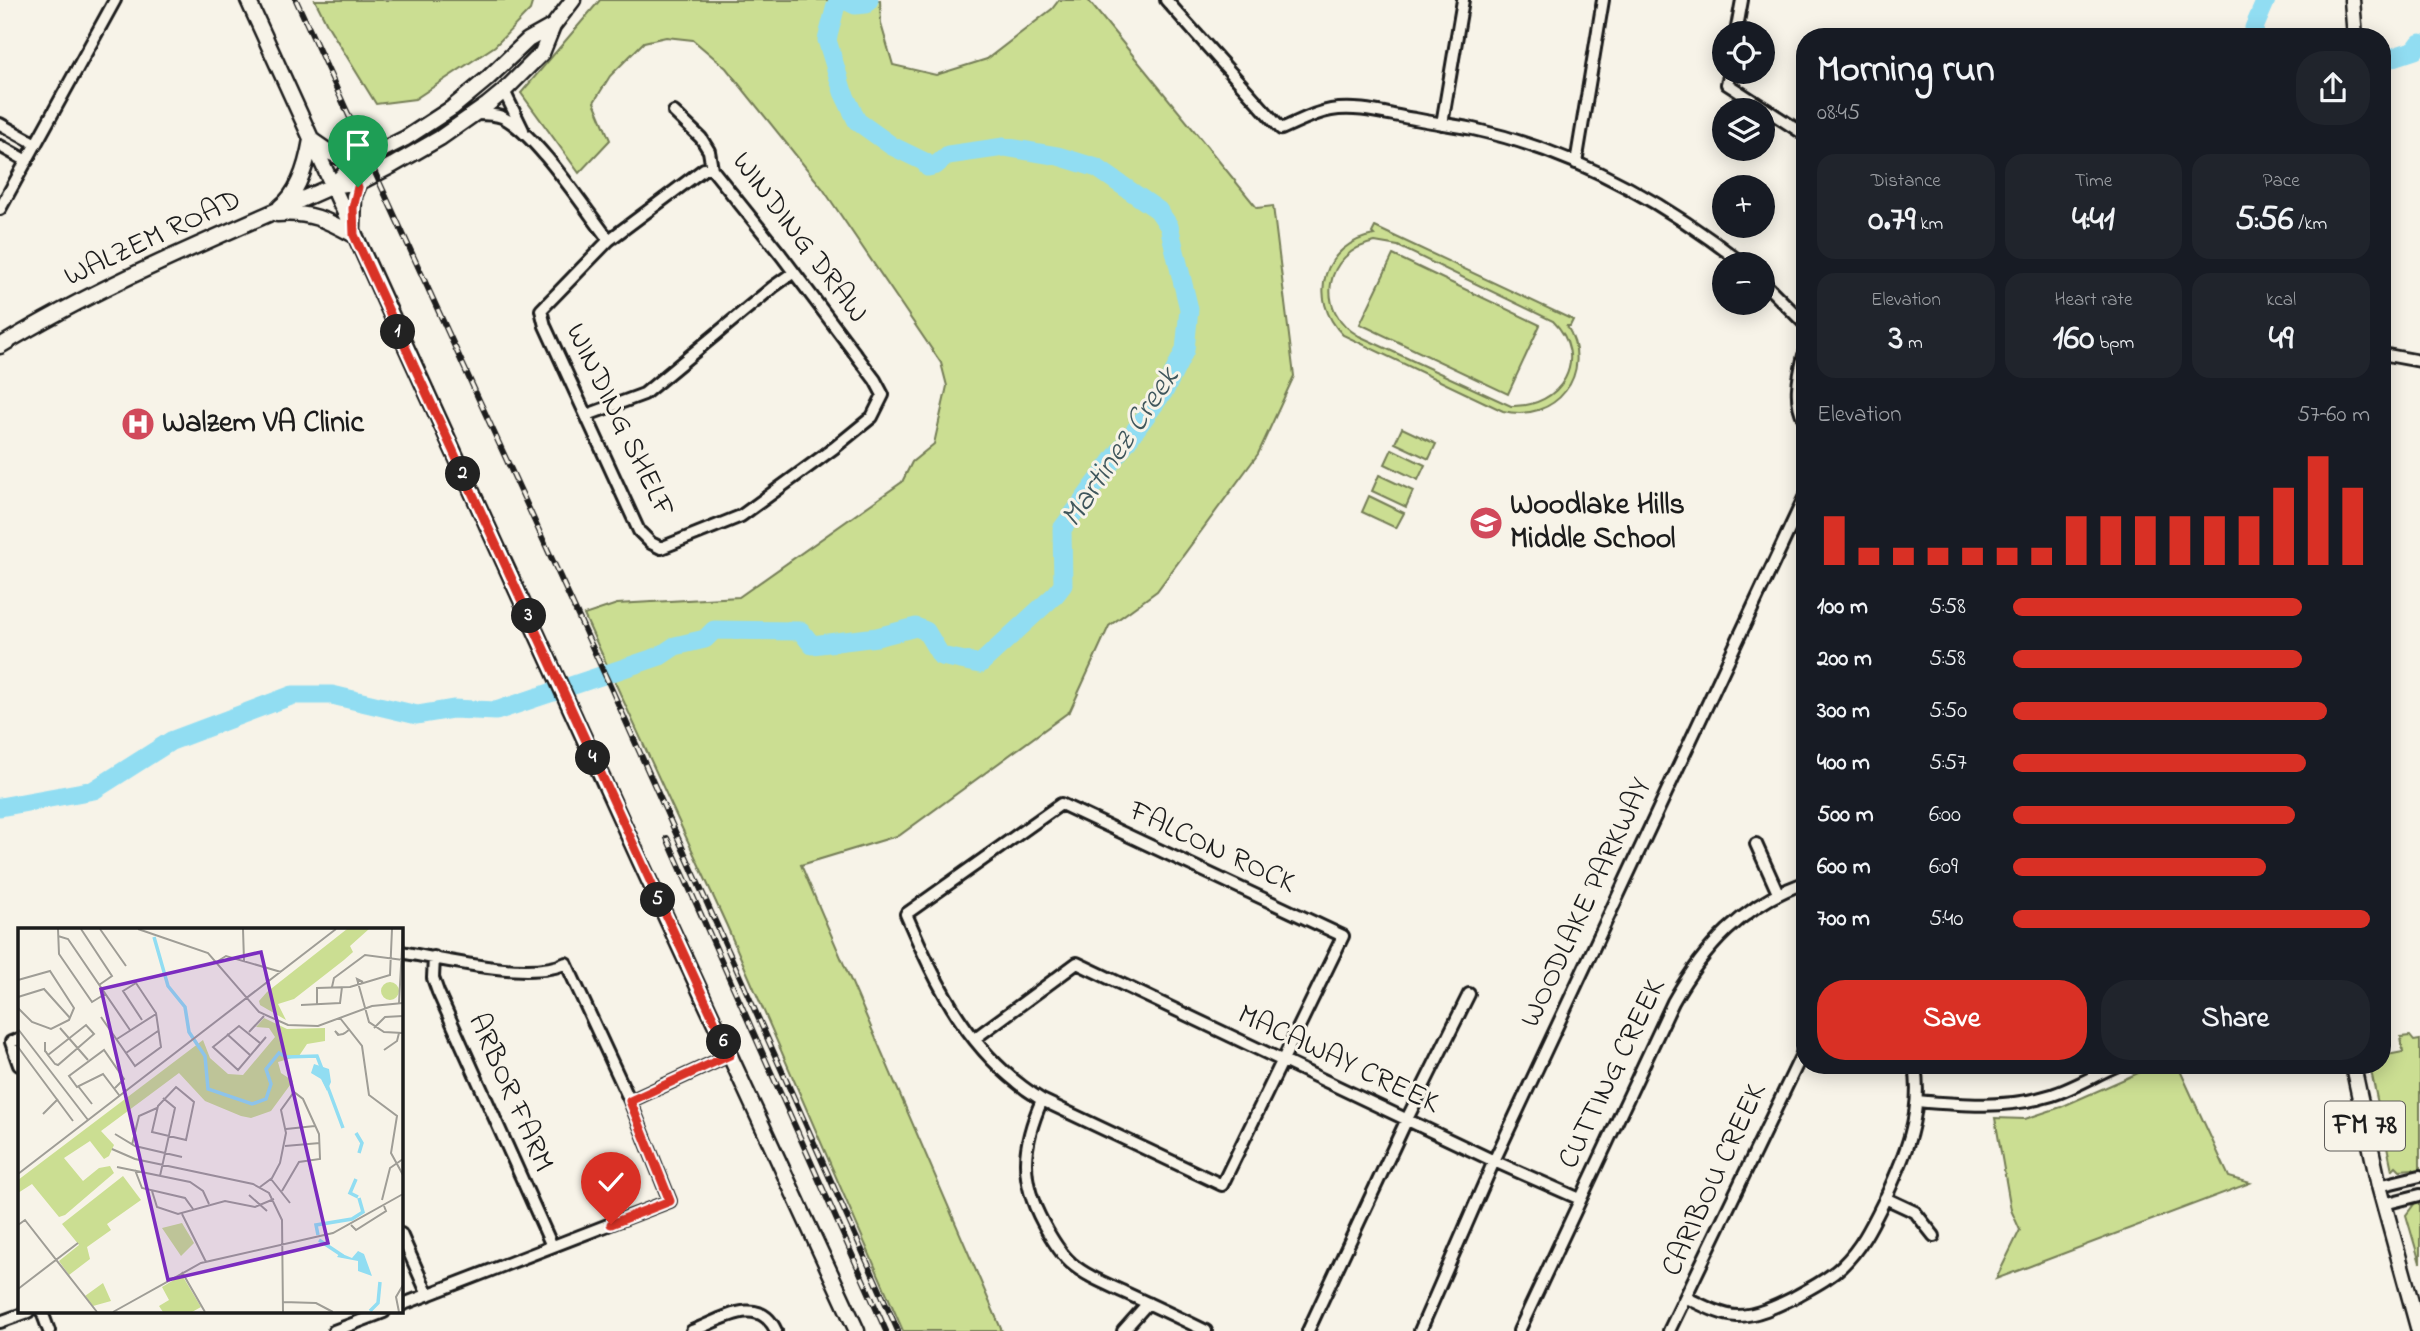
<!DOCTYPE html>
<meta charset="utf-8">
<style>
:root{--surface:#171b24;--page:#20242c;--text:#f1f3f6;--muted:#9ea1a6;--accent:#d93025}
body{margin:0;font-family:"Indie Flower",sans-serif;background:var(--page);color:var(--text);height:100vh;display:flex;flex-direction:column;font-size:26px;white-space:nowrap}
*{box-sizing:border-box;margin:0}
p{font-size:23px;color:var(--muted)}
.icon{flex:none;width:38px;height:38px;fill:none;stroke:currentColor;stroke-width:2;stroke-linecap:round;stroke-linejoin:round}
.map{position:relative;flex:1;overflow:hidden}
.drawer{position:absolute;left:1796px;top:28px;width:595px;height:1046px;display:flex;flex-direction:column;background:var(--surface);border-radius:28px;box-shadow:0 4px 18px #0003}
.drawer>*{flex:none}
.tools{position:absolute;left:1712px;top:21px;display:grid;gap:14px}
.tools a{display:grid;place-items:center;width:63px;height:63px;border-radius:50%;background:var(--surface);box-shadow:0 4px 18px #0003;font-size:35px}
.pin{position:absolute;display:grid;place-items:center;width:60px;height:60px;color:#fff;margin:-72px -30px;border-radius:50% 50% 50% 0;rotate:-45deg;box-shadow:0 0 7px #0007}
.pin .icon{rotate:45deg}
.km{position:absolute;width:35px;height:35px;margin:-18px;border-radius:50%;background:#222;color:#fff;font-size:19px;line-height:35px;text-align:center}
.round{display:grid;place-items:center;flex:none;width:74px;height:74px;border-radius:28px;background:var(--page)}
.headline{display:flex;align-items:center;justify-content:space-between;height:119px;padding:0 21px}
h1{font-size:38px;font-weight:700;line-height:52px}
.stats{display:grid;grid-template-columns:repeat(3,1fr);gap:10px;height:119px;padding:7px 21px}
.stats div{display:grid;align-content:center;border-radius:18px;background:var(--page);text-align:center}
.stats b{font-size:35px;font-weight:700}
.stats small{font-size:19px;font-weight:400}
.stats p{font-size:19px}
.chart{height:196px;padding:14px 21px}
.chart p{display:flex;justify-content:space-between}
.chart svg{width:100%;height:126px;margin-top:7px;stroke:var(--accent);stroke-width:6}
.cta{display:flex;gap:14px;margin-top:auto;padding:14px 21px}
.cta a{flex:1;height:80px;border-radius:28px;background:var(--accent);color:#fff;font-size:28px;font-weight:700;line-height:80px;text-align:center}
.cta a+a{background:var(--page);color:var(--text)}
ul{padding:0 21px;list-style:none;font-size:23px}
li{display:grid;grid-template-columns:112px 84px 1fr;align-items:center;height:52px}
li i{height:18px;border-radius:9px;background:var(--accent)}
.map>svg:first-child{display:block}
.green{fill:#cbde92;stroke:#747d57;stroke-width:2;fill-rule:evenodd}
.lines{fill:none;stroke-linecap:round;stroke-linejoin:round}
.river{stroke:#91ddf2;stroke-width:19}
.minor-casing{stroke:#1c1c1c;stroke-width:16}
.major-casing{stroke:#1c1c1c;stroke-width:19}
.minor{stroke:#f7f3e8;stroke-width:10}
.major{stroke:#f7f3e8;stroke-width:14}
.rail-casing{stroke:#1c1c1c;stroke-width:6}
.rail{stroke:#f7f3e8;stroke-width:3.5;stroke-dasharray:10;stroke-linecap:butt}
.route-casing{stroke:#fff;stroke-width:14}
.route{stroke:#d93025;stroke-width:9}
.labels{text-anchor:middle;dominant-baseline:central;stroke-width:6;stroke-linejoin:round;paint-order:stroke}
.shield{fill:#f7f3e8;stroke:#5e5c59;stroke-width:2}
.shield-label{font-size:28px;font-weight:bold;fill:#1c1c1c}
.street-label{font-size:30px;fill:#1c1c1c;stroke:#f7f3e8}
.poi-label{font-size:30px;font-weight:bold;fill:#1c1c1c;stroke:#f7f3e8;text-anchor:start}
.water-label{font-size:32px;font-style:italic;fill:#3f565c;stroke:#f7f3e8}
.inset-river{fill:none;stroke:#91ddf2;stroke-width:3.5}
.inset-road{fill:none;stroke:#9f9d96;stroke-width:2}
.view{fill:#7b2cbf;fill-opacity:0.15;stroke:#7b2cbf;stroke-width:3.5}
.inset-edge{fill:none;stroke:#1c1c1c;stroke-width:3.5}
</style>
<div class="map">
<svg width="2420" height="1331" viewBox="0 0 2420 1331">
<rect width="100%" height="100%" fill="#f7f3e8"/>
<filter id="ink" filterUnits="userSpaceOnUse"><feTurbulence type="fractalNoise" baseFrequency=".0143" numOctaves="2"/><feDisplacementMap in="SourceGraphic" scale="14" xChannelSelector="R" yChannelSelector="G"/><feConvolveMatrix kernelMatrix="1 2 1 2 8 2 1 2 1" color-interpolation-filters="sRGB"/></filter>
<g filter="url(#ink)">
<path class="green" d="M 315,0 L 533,0 L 530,10 L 495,46 L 415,99 L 376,104 L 328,26 Z
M 600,0 L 880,0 L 881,24 L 893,65 L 936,75 L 987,59 L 1052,9 L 1059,0 L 1088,0 L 1257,208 L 1273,206 L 1294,376 L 1258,454 L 1157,591 L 1109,626 L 1070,711 L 900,835 L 801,865 L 1002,1331 L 903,1331 L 726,924 L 584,615 L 617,604 L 739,597 L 902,482 L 912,462 L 934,444 L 947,386 L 941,363 L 823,189 L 726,68 L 693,40 L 666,37 L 644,42 L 610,76 L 594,102 L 610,140 L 579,173 L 521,93 Z
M 1375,227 L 1573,320 L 1570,326 L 1567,326 C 1596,373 1555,424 1503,411 L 1343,335 C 1306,298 1324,244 1374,235 L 1372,233 ZM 1375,242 L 1398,246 L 1553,321 C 1591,359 1561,408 1511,406 L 1359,336 C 1314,311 1324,252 1375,242 Z
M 1393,255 L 1540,325 L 1508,394 L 1360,324 Z
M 1402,428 L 1436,444 L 1429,459 L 1395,443 Z
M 1392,449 L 1425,465 L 1418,480 L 1385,464 Z
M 1379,475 L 1413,491 L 1406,507 L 1372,491 Z
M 1369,496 L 1404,513 L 1396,528 L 1362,512 Z
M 2410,1036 L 2414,1041 L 2420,1040 L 2420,1170 L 2416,1172 L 2413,1169 L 2400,1170 L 2396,1166 L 2392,1170 L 2370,1066 L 2382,1066 L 2382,1056 L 2403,1052 L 2401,1037 Z
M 2154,1066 L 2178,1066 L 2229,1177 L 2250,1183 L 1996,1279 L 2020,1230 L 2011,1210 L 1995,1118 L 2025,1119 L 2061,1107 Z
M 2420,1201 L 2420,1263 L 2406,1215 L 2415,1203 Z"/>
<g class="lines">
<path class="river" d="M 845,0 L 855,5 L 866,4 L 869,0
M 2255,37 L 2254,28 L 2266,0
M 2382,61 L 2415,50 L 2420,43
M 0,807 L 94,790 L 171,741 L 293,695 L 332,695 L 417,715 L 453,709 L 496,711 L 660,656 L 675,646 L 705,639 L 714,630 L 801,631 L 812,645 L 877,637 L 916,627 L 926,631 L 941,656 L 980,664 L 1056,594 L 1063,585 L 1062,529 L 1165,390 L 1185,350 L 1189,309 L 1169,226 L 1158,210 L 1097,168 L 1058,156 L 1004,147 L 948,155 L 936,165 L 928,167 L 925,162 L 892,146 L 857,121 L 843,92 L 827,40 L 836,5 L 844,0"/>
<defs>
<path id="minor" d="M 1166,0 L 1281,129 C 1298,122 1313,113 1331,110 C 1358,105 1389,115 1415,119 C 1434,123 1454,125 1473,129 C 1573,151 1663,201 1743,264
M 1736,33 L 1742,0
M 1730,72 L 1727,84 L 1804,134
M 504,91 L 523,130
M 674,112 L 701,138 L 709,151 L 712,169 L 781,255 L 875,380 L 883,395 L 872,417 L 834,448 L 741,516 L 661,548 L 651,543 L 639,531 L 545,326 L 541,310 L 609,240 L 704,169 L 712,169
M 476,114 C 484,114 494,114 502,117 C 536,133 585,209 609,240
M 0,124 L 36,144
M 1442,124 L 1463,0
M 0,146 L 27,161
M 1576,163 L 1603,0
M 0,209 L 115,0
M 1762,281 L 1804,323
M 2382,354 L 2420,361
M 1804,355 C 1799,377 1793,398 1804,419
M 587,415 L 644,394 L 773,287 L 794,272
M 1061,804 L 1343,936 L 1222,1185 L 1042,1100 C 970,1056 938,988 906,914 Z
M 1756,844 L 1778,893
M 401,952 C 442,959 531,981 566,963 L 630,1101 L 670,1201 L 401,1305
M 434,957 L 433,978 L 438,992 L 552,1246
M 19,1039 L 11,1042 L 19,1065
M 974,1039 L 1077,963 L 1494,1161 L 1580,1199
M 1042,1100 C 1022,1145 1019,1179 1043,1223 C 1051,1238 1059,1252 1071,1263 C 1087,1277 1109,1285 1128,1294 C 1154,1306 1180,1318 1206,1331
M 630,1101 L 730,1055
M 1917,1101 C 1962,1105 2007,1109 2052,1095 C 2074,1088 2095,1075 2116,1066
M 2379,1186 L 2420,1176
M 1885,1198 L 1915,1212 L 1934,1236
M 2384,1204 L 2420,1195
M 401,1234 L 428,1295
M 1687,1298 C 1702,1305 1720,1315 1737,1316 C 1756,1316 1777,1306 1793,1298 C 1810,1288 1828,1280 1842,1266 C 1862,1247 1873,1223 1885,1199 C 1905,1156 1923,1114 1915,1066
M 42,1312 L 49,1331
M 0,1322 L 28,1312
M 334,1331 L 384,1312
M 692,1331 C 721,1320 759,1293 776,1331
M 1123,1331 L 1148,1303
M 1308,1331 L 1407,1119 L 1469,994
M 1420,1331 L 1494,1161 L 1804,498
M 1519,1331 L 1673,1002 C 1704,947 1743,905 1804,883
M 1669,1331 L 1804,1050"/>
<path id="major" d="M 248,0 L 640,861 L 857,1331
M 2352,0 L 2355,37
M 313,141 L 329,152 L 354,164
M 332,186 L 354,164 L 406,138 L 452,108 L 487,79 L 528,40 L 553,26
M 280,207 C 299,193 307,163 311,140
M 277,214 C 309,211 327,220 354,235
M 353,227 L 354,196 L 360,182
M 0,346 C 105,282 220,236 332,186 L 360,182 L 393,165 L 440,138 L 487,105 L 504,91 L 542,53 L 553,26 L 573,0
M 2353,1066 L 2379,1186 L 2419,1331"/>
</defs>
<use href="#minor" class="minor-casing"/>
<use href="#major" class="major-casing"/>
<use href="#minor" class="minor"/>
<use href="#major" class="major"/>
<defs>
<path id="rail" d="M 296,0 L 611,688 L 898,1331
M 667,838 L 886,1331"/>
</defs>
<use href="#rail" class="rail-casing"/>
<use href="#rail" class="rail"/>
</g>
</g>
<g class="lines" filter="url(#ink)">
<defs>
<path id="route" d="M 358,187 L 353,208 L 354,235 L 730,1055 L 630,1101 L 670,1201 L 611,1224"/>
</defs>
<use href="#route" class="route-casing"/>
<use href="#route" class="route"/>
</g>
<defs>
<symbol id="hospital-disc" viewBox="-11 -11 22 22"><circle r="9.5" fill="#d1495b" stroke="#f7f3e8"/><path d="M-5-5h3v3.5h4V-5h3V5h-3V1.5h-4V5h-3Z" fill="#fff"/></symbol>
<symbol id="school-disc" viewBox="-11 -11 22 22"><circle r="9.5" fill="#d1495b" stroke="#f7f3e8"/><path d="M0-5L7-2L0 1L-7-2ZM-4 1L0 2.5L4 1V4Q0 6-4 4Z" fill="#fff"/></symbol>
</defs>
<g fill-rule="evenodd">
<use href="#hospital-disc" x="119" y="405" width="38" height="38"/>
<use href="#school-disc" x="1467" y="504" width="38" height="38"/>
</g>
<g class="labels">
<rect class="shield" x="2325" y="1101.5" width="80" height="49" rx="5"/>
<g class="shield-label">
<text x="2365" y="1126">FM 78</text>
</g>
<g class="street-label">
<text transform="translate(799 238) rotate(53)">WINDING DRAW</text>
<text transform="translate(153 239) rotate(-25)">WALZEM ROAD</text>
<text transform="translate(619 421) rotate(64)">WINDING SHELF</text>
<text transform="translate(1212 848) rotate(25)">FALCON ROCK</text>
<text transform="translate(1587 903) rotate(-65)">WOODLAKE PARKWAY</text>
<text transform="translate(1338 1060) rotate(25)">MACAWAY CREEK</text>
<text transform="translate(1613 1074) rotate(-64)">CUTTING CREEK</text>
<text transform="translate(510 1093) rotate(66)">ARBOR FARM</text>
<text transform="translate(1715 1180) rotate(-65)">CARIBOU CREEK</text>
</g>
<g class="poi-label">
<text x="162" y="424">Walzem VA Clinic</text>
<text x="1510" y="506">Woodlake Hills<tspan x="1510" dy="34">Middle School</tspan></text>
</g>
<g class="water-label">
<text transform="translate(1121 448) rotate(-56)">Martinez Creek</text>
</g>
</g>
<g transform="translate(18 928)">
<rect width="385" height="385" fill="#f7f3e8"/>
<path d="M 329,1 L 351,1 L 332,18 L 335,24 L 326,32 L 276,71 L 260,76 L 268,92 L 242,77 L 241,73 L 249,64 ZM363 63a9 9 0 1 1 18 0a9 9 0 1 1-18 0ZM 246,90 L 269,101 L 307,100 L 307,113 L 289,116 L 281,128 L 260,134 L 263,145 L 275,153 L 253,183 L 233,190 L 223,188 L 187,173 L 161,145 L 83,203 L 96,217 L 91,228 L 86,231 L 72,213 L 46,230 L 65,253 L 81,240 L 92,238 L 96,245 L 47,287 L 41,289 L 14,256 L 0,265 L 0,252 L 185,112 L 192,130 L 210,146 L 225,147 L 257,109 L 251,100 L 238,99 ZM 105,248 L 123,272 L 89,296 L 93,302 L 69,319 L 72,331 L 51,347 L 41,333 L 61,317 L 44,296 ZM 164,295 L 176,315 L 163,328 L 144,300 ZM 164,347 L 183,379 L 174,384 L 145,384 L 141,378 L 151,372 L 144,359 ZM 85,355 L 93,373 L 75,378 L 67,368 Z" fill="#cbde92"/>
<path d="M 296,136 L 311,141 L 313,154 L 309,163 L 303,151 L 293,145 ZM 340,323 L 346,326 L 354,348 L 340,343 L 340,333 L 319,329 L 322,325 L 334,330 Z" fill="#91ddf2"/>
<path class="inset-river" d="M 136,9 L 150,58 L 167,79 L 171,104 L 187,128 L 190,161 L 234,176 L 248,171 L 253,156 L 248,141 L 261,125 L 268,129 L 299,128 L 304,141M 309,157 L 325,200M 338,205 L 344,215 L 341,225M 338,251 L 332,265 L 340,269M 300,307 L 298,297 L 334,291 L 345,284 L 341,270M 301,312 L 325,328M 352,383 L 360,375 L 362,354"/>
<path class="inset-road" d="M 40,1 L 41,26 L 74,74 L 87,66M 63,1 L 94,48 L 81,57M 82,1 L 108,38M 120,1 L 190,25 L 241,84 L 270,97 L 300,98 L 354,78 L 385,75M 225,1 L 226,33M 40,8 L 50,11 L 112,102M 200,33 L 208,28 L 263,44M 0,52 L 32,43 L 56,80 L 51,92 L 33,101 L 14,94 L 0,80M 345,54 L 339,51 L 351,94 L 366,104 L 385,105M 314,59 L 316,50 L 347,27 L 385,32M 0,69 L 26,61 L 52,90M 381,75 L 385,1M 283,77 L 322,75 L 324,59M 299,77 L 299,60 L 332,59 L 372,47 L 374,1M 83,89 L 117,138 L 143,119 L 138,85 L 118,55 L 105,63 L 124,92M 322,90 L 344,118 L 351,167 L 379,188 L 373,225 L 385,247M 42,100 L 70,132M 356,100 L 367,89 L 385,88M 0,101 L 70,192M 231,104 L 246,88M 209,106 L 232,127M 321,107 L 317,103 L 320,107 L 325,106 L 327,105 L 332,101M 99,111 L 138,86M 27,114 L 27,123 L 28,124 L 30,127 L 37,136 L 40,137 L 76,106 L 68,97 L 30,127M 242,115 L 221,98 L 195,119 L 220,142 L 248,109M 0,119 L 55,193M 366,122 L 379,113 L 381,105M 108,125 L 140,103M 60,158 L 74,176M 158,159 L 176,174 L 168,212 L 134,204 L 140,178 ZM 97,160 L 106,151 L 86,122 L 51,148 L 59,159 L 85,146 L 101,167M 25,186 L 40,171M 268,201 L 297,198M 97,206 L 117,218 L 164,229M 114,217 L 121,188 L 139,180M 267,218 L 302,215M 94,221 L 117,231 L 235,256 L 251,265 L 264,292 L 265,384M 99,239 L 172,254 L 185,263 L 191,276M 117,242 L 124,260 L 167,270 L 175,281M 0,246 L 318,1M 142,248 L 157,180 L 145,170M 253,251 L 272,275M 242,259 L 254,250 L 262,235 L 268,205 L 263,182 L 276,164 L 285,171 L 301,206 L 302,231 L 281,234 L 264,263M 134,263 L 139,279 L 160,286 L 207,273 L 237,279 L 256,271M 231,267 L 249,283M 364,272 L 372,240 L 385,231M 164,286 L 188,334M 0,297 L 7,292 L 79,384M 333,297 L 338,302 L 368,283 L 366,278M 164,344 L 187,384M 0,361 L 60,315M 265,374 L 298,375 L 315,384M 95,384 L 183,335 L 315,305 L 385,266M 381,384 L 378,369 L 385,357"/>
<path class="view" d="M 243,24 L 310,315 L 150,352 L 83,61 Z"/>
<rect width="385" height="385" class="inset-edge"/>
</g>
</svg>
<div class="tools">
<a><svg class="icon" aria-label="locate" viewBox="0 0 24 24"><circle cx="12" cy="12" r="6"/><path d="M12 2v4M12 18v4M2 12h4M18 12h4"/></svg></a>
<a><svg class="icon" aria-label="layers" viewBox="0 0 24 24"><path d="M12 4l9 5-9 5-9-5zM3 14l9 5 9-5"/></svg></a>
<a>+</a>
<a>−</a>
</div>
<div class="pin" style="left:358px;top:187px;background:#1e9e55"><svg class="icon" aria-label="arrive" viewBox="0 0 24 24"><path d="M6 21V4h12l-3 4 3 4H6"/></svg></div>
<div class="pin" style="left:611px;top:1224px;background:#d93025"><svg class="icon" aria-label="check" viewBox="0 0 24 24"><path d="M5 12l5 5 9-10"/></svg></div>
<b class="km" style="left:398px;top:332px">1</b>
<b class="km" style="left:463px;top:474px">2</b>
<b class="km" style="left:529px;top:616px">3</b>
<b class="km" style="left:593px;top:758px">4</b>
<b class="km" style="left:658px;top:900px">5</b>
<b class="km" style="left:724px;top:1042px">6</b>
<section class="drawer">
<div class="headline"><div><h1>Morning run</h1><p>08:45</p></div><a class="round"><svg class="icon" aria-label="share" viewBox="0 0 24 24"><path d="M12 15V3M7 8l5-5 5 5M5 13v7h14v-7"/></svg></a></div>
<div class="stats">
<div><p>Distance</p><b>0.79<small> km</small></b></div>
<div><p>Time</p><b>4:41</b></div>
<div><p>Pace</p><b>5:56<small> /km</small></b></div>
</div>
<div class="stats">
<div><p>Elevation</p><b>3<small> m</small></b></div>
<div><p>Heart rate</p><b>160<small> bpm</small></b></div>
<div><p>kcal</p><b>49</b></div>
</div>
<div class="chart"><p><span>Elevation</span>57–60 m</p>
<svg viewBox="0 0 160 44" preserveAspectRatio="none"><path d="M5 44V27M15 44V38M25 44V38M35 44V38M45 44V38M55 44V38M65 44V38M75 44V27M85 44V27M95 44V27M105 44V27M115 44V27M125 44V27M135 44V17M145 44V6M155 44V17"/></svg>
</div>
<ul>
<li><b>100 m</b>5:58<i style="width:81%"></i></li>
<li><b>200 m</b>5:58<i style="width:81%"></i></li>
<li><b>300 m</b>5:50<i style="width:88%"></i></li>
<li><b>400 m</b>5:57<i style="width:82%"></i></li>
<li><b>500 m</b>6:00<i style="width:79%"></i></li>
<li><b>600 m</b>6:09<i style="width:71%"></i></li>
<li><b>700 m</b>5:40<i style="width:100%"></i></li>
</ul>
<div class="cta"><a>Save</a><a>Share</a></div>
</section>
</div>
